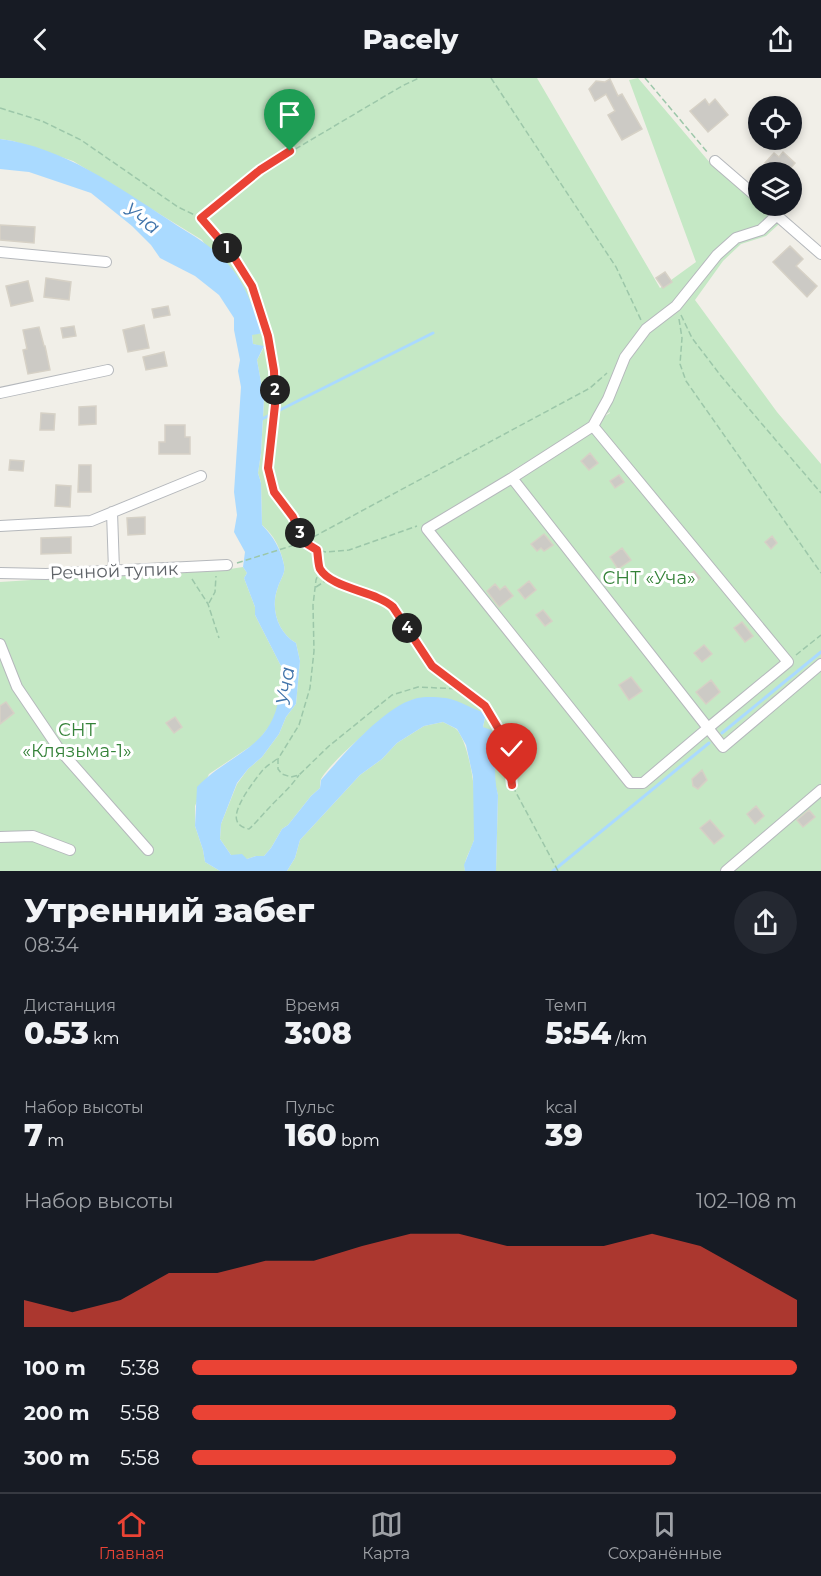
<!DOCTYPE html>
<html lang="ru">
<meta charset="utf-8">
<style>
:root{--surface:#171b24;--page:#242831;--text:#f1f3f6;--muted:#9ea1a6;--line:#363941;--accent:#ea4335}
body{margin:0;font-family:Montserrat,sans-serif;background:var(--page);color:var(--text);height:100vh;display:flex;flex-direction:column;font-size:22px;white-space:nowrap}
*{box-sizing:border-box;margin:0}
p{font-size:20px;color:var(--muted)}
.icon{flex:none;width:33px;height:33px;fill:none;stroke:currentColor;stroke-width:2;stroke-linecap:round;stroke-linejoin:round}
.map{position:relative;height:793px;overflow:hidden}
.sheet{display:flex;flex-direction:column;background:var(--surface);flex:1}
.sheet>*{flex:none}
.tools{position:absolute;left:748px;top:18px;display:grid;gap:12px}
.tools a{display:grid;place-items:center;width:54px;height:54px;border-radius:50%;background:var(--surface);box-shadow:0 3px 9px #0003;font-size:30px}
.pin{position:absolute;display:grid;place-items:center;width:51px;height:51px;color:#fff;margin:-62px -26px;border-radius:50% 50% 50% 0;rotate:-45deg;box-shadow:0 0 6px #0007}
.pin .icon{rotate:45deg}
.km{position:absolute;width:30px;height:30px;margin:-15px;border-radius:50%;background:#222;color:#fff;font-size:16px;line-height:30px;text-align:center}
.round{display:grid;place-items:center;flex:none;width:63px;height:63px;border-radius:32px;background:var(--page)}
.overview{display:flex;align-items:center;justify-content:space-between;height:102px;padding:0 24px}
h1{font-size:33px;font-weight:800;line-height:45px}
.stats{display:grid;grid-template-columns:repeat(3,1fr);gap:9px;height:102px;padding:6px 24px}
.stats div{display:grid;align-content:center}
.stats b{font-size:30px;font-weight:800}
.stats small{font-size:16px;font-weight:400}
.stats p{font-size:16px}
.chart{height:168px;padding:12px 24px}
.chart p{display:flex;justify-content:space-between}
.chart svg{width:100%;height:108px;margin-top:6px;fill:var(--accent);opacity:.7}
ul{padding:0 24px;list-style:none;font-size:20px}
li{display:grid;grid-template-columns:96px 72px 1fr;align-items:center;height:45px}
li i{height:15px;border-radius:8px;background:var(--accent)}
header{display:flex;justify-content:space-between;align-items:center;height:78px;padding:0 24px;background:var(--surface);font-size:27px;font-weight:800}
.dock{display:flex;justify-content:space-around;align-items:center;height:84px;border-top:2px solid var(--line);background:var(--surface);font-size:16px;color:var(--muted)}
.dock a{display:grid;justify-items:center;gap:3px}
.dock .current{color:var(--accent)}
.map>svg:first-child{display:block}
.green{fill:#c5e8c5;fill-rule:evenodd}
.water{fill:#aadaff}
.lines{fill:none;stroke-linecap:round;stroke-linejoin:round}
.stream{stroke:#aadaff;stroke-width:3}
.building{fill:#cccac5;stroke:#d6d1c6;stroke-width:1.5}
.minor-casing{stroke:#b5b8bc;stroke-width:12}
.path{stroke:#9cc7a9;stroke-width:1.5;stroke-dasharray:6 3;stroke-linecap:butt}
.minor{stroke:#fff;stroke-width:10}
.route-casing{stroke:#fff;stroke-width:12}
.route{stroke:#ea4335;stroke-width:8}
.labels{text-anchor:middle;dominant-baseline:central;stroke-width:6;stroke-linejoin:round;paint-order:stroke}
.street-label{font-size:18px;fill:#5f6368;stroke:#fff}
.park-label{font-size:18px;fill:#348238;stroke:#fff}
.water-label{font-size:20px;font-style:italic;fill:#4174aa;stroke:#fff}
</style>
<header><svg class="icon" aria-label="back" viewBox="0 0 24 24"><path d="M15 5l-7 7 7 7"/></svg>Pacely<svg class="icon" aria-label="share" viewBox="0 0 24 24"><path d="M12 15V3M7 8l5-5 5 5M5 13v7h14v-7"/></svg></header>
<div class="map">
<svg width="821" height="793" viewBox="0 0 821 793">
<rect width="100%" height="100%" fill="#f1efe8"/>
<path class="green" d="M 0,0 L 537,0 L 660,210 L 696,184 L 629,2 L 638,0 L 711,86 L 779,146 L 766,158 L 741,166 L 723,183 L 695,222 L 777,334 L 821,386 L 821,793 L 496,793 L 498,717 L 495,706 L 495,664 L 483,649 L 485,640 L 490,641 C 465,627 445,616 416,621 C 397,624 330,684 321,701 C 320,703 320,709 320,710 L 311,718 L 288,747 L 282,751 L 271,770 L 264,778 L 256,778 L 247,781 L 231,777 L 220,761 L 221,746 L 237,706 L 248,691 L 262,679 L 279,656 L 286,639 L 296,626 L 300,583 L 296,565 C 277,554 270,529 278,509 C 280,502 286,495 284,487 C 281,471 274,457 262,447 L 261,405 L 258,395 L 261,375 L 264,321 L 257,282 L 264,269 L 253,266 L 252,256 L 263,255 L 202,162 L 73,83 L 13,63 L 0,61 ZM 610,334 L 610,335 L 508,395 Z
M 243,489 L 247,495 L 244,500 L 255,529 L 255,537 L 282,590 L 283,599 L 277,633 L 272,645 L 257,664 L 209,696 L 195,728 L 195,748 L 203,772 L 205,784 L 220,793 L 0,793 L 0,504 L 126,496 L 217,493 Z
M 443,644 C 448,647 455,649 458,653 C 473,675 479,737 474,762 C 471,773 463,782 465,793 L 287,793 L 295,780 L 300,762 L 360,697 L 382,681 L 397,665 L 424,648 Z"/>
<path class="water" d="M 0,61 C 63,69 118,109 169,142 C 191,157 209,165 228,186 C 246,206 253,231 263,255 L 252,257 L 253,266 L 264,268 L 257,282 L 264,321 L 261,375 L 258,395 L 261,405 L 262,447 C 273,458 281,471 284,487 C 286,495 280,502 278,509 C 270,529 277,554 296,565 L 300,583 L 296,626 L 286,639 L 279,656 L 262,679 L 248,691 L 237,705 L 221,746 L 220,761 L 231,777 L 242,776 L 247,781 L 256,778 L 264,778 L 271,770 L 282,751 L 288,747 L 311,718 L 320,710 L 321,702 C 342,678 383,630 414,621 C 423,618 436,619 446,620 C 460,622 475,633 489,636 L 490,641 L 485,640 L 483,649 L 491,652 C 498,673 492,695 498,717 L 496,793 L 465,793 L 464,787 L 474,762 L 473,699 L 466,667 L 457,651 L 443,644 L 424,648 L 397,665 L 382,681 L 360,697 L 300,762 L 295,780 L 287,793 L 220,793 L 205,784 L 203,772 L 195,748 L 197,709 C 229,675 272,671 279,618 C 281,608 283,600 282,590 L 255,537 L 255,529 L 244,500 L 247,495 L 243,489 L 245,474 L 234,454 L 237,437 L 234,414 L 241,309 L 238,293 L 240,282 L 234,252 L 234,240 L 219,217 L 195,198 L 160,180 L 151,167 L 132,148 L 91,115 L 29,94 L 0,91 Z"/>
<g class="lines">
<path class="stream" d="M 262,341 L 433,255
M 722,655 L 821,574
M 553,793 L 709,665"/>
</g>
<path class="building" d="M 610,1 L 618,18 L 622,16 L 642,51 L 622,62 L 608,37 L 615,33 L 606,16 L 595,23 L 589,11 L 596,3 L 605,4 Z
M 705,21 L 709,27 L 715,21 L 728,37 L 708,54 L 690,33 Z
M 783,74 L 795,85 L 787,94 L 765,94 L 770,89 L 765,85 L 774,75 L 779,79 Z
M 0,147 L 35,149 L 34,165 L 0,162 Z
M 790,168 L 803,181 L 796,188 L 817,208 L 807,219 L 773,184 Z
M 665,194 L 672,204 L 663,210 L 656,200 Z
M 46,200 L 71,204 L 69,222 L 44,219 Z
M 28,203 L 33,223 L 11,228 L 6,208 Z
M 168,228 L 170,237 L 154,240 L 152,231 Z
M 144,247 L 149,270 L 128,274 L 123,252 Z
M 74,248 L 76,258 L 63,260 L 61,250 Z
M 39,249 L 44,268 L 45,268 L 50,292 L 28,296 L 23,272 L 27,271 L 23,252 Z
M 164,274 L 167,288 L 146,292 L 143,279 Z
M 96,328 L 96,346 L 79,347 L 79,329 Z
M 41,335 L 55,336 L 54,352 L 40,352 Z
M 165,347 L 185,347 L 185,359 L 190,359 L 190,376 L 159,376 L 159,364 L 165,364 Z
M 590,375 L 598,385 L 589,392 L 581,383 Z
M 10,382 L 24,383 L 23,393 L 9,392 Z
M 79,387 L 91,387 L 91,414 L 78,414 Z
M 619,397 L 624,404 L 615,410 L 610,403 Z
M 56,407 L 71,408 L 70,429 L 55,428 Z
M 145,439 L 145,456 L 128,457 L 127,440 Z
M 544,456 L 553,467 L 544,473 L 541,470 L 537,473 L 531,466 Z
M 772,458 L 777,465 L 771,471 L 765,464 Z
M 71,459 L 71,475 L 41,476 L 41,460 Z
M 622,470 L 631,482 L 618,491 L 610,479 Z
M 694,493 L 700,500 L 692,508 L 685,501 Z
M 529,503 L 536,512 L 525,521 L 518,512 Z
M 495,506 L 500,512 L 505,508 L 513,518 L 499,529 L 487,513 Z
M 543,532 L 552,543 L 545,548 L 536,537 Z
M 742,544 L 753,558 L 745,564 L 734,550 Z
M 704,567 L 712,576 L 702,584 L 694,575 Z
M 631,599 L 642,613 L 629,622 L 619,607 Z
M 711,602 L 720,614 L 706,626 L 696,614 Z
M 6,624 L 14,635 L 0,646 L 0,628 Z
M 175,639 L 182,649 L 174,655 L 166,645 Z
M 702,692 L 707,702 L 698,711 L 693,708 L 692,701 Z
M 756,728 L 764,738 L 755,746 L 747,736 Z
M 809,732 L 815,739 L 803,749 L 797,742 Z
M 710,742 L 724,758 L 714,766 L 700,750 Z"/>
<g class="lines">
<defs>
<path id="minor" d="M 715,83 L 759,121
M 766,128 L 821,176
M 0,174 L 106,184
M 0,315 L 108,292
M 593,348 L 512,400 L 427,451 L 630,705 L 643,705 L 708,650 L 723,669 L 821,586
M 512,400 L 708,650 L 788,584 L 593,348 L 608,321 L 625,279 L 646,251 L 676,228 L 717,177 L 736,160 L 761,152 L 777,137
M 112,434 L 114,492
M 0,448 L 91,443 L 201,398
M 0,495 L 46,496 L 227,487
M 0,566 L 17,609 L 59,671 L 148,772
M 0,759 L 33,758 L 70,772
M 726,793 L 821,712"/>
</defs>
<use href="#minor" class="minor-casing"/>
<path class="path" d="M 491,0 L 616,189 L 641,242
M 645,0 L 708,75
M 0,30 L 42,43 L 81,62 L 178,129 L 201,140 L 232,176 L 252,208 L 268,258 L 274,293 L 275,327 L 269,390 L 274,414 L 293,439 L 304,464 L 317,472 L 326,474 L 349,472 L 417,448
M 201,140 L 260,92 L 402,8 L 419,0
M 681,237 L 692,260 L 721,298 L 821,415
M 679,241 L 682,260 L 680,286 L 686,303 L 821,495
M 317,473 L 320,491 L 316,502 L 313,527 L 314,573 L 310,610 L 299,647 L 278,681 L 278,691 L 282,696 L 291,699 L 299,697 L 329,668 L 392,617 L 418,609 L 460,611
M 237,485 L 304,464 L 590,310 L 607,295
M 321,492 C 331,500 341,506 354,512 C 367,518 381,518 393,529 L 432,588 L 460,611 L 473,617 L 485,628 L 507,665 L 512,707 L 558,793
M 192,501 L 208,526 L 219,560
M 316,509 L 330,500
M 209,525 L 215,514 L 216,498
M 796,577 L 821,557
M 277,681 C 272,685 266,688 262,693 C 254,703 232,731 237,743 C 239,748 244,750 249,751 C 256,745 262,737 269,730 C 279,719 290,710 299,697"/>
<use href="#minor" class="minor"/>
</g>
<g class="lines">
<defs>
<path id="route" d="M 290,73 L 260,92 L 201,140 L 232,176 L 252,208 L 268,258 L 274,293 L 275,327 L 268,390 L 274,414 L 293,439 L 304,464 L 317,472 C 318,477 318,487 320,491 C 332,511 376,513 393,529 L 432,588 L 485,628 L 507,665 L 512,707"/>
</defs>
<use href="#route" class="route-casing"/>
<use href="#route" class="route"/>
</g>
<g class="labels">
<g class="street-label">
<text transform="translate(114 493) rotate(-2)">Речной тупик</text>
</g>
<g class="park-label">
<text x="649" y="500">СНТ «Уча»</text>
<text x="77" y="652">СНТ<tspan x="77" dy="21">«Клязьма-1»</tspan></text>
</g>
<g class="water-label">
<text transform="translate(142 140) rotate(36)">Уча</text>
<text transform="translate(285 608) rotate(-83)">Уча</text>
</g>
</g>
</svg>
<div class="tools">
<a><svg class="icon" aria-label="locate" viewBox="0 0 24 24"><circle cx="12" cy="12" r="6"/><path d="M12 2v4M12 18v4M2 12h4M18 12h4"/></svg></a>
<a><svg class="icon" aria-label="layers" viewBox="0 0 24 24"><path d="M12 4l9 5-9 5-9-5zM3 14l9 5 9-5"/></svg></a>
</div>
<div class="pin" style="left:290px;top:73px;background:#1e9e55"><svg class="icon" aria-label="arrive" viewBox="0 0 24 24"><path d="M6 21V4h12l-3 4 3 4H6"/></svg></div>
<div class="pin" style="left:512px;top:707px;background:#d93025"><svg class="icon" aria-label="check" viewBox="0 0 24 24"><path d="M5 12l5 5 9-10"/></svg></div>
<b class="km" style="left:227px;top:170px">1</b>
<b class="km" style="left:275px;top:312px">2</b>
<b class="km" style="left:300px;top:455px">3</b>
<b class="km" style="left:407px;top:550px">4</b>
</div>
<section class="sheet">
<div class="overview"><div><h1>Утренний забег</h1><p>08:34</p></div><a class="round"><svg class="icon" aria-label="share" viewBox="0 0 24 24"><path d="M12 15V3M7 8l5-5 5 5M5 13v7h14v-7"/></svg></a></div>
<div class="stats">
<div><p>Дистанция</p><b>0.53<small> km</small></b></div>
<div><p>Время</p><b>3:08</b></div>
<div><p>Темп</p><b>5:54<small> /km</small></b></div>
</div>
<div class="stats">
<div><p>Набор высоты</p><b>7<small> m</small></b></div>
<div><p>Пульс</p><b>160<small> bpm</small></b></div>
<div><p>kcal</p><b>39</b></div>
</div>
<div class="chart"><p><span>Набор высоты</span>102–108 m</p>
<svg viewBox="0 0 160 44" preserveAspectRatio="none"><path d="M0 44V33L10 38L20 33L30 22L40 22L50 17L60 17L70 11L80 6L90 6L100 11L110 11L120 11L130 6L140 11L150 22L160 33V44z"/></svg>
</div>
<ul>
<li><b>100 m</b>5:38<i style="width:100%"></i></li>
<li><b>200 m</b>5:58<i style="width:80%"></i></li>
<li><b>300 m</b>5:58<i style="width:80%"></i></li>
</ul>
</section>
<nav class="dock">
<a class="current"><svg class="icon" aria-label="home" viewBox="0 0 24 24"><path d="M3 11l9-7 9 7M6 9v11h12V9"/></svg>Главная</a>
<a><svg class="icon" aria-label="map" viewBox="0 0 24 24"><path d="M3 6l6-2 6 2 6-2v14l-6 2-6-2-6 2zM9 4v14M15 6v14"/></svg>Карта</a>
<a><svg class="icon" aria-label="saved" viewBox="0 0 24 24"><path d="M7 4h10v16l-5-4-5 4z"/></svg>Сохранённые</a>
</nav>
